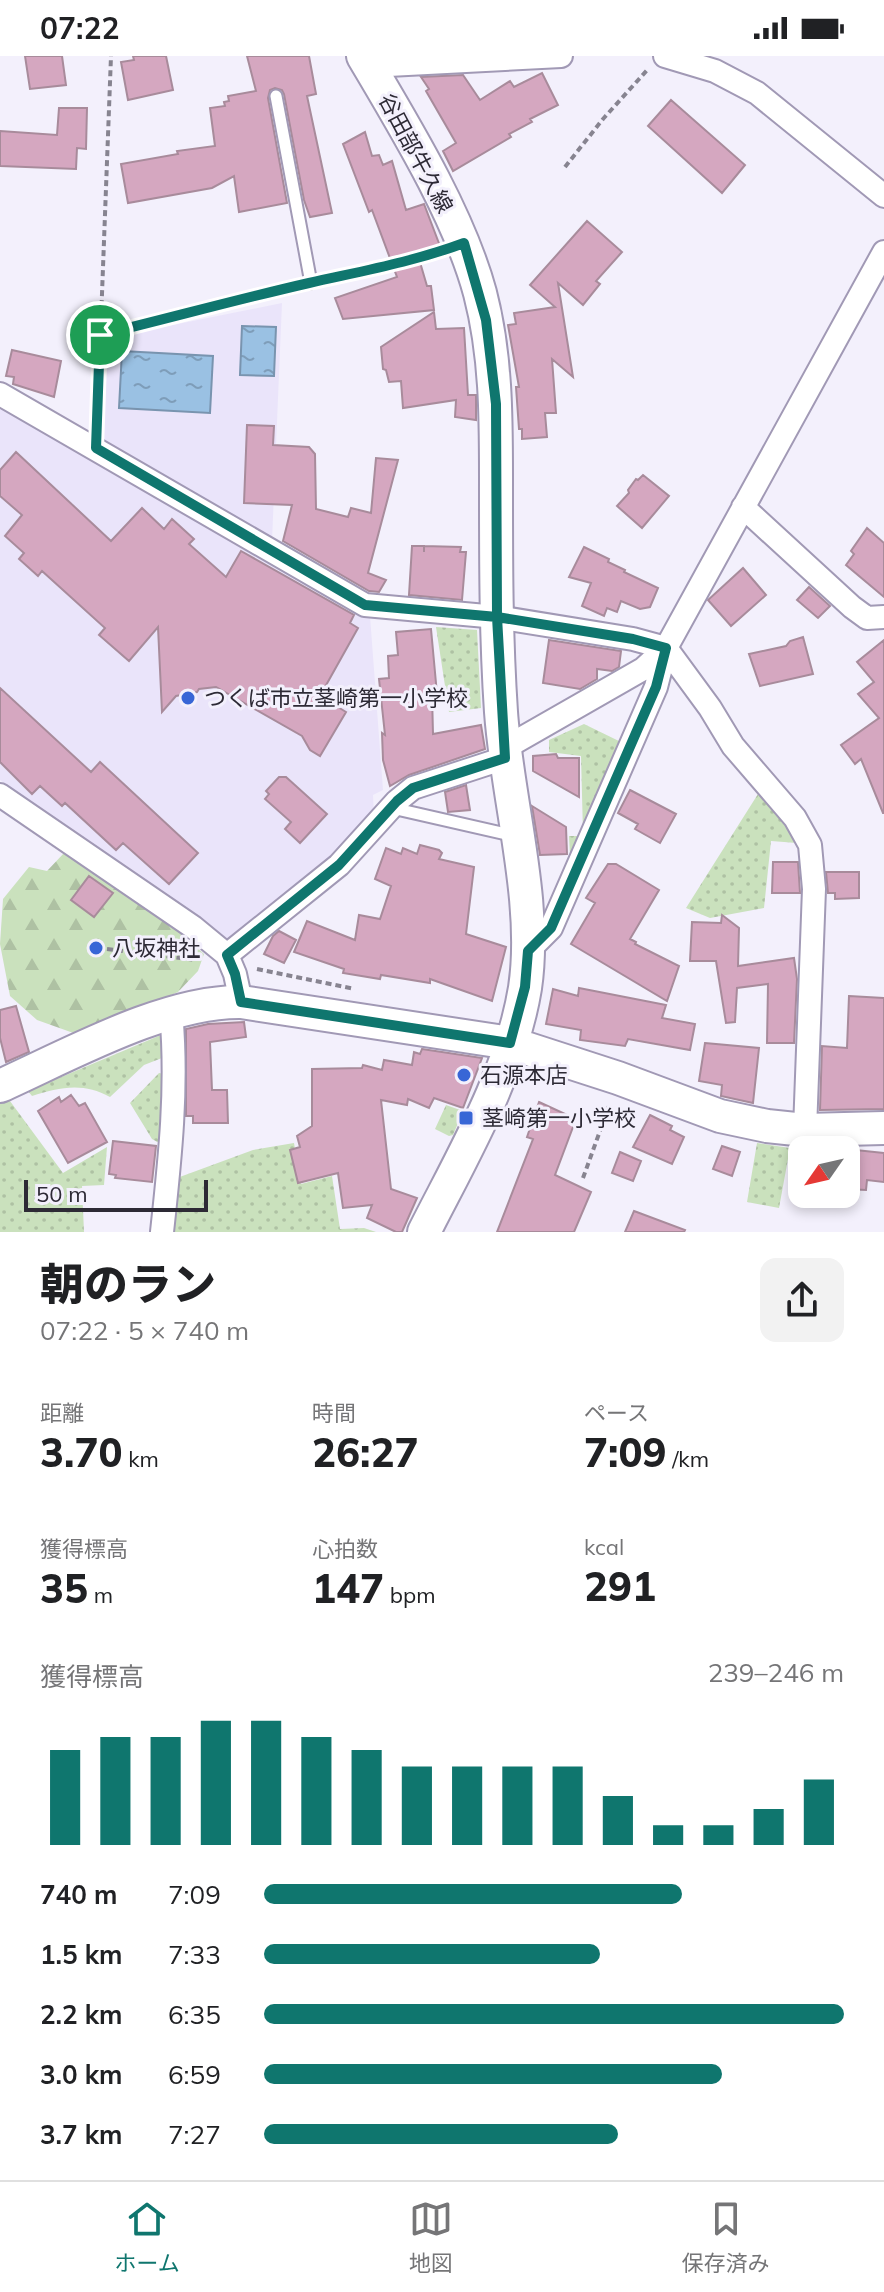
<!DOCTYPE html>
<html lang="ja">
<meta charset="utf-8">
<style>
:root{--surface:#fff;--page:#f2f2f2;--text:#202124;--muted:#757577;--line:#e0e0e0;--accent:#0f766e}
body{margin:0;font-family:Mulish,"Noto Sans JP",sans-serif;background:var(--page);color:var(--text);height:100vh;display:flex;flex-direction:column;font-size:30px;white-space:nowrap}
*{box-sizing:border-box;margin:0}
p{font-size:26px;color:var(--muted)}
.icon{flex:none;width:44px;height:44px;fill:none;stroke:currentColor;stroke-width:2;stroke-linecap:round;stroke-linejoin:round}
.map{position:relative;height:1176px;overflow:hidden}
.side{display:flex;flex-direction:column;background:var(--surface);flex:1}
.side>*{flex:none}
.needle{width:52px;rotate:236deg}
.fabs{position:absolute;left:788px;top:1080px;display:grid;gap:16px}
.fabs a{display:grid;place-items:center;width:72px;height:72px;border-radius:16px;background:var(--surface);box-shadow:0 4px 12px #0003;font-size:40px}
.scale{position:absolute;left:24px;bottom:20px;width:184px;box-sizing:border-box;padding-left:8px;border:4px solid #2d2a35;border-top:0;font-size:22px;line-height:28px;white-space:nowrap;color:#2d2a35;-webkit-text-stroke:6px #f3f0fc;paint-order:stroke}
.pin{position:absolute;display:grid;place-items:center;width:68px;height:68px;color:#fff;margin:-34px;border:4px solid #fff;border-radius:50%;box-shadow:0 2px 8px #0007}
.round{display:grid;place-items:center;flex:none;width:84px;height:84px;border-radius:16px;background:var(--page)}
.head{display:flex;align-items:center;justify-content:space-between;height:136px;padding:0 40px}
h1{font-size:44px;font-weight:800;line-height:60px}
.metrics{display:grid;grid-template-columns:repeat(3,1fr);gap:12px;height:136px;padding:8px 40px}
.metrics div{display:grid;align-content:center}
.metrics b{font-size:40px;font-weight:800}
.metrics small{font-size:22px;font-weight:400}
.metrics p{font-size:22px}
.chart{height:224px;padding:16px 40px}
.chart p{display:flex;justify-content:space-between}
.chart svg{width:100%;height:144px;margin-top:8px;stroke:var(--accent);stroke-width:6}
ul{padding:0 40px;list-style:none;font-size:26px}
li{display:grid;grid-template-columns:128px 96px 1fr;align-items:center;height:60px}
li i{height:20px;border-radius:10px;background:var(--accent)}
.status{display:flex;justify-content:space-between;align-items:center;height:56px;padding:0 40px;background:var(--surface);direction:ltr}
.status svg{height:22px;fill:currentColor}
.tabs{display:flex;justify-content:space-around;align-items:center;height:112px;border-top:2px solid var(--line);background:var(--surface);font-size:22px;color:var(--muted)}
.tabs a{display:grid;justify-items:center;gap:4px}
.tabs .on{color:var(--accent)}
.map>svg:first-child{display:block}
.built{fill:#eae4fa}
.forest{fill:url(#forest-firs)}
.garden{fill:url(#garden-dots)}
.water{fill:url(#water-ripples);stroke:#7994af;stroke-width:2}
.building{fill:#d5a7c0;stroke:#a88b9b;stroke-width:2}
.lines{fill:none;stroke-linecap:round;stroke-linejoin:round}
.lane-casing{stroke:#a199b5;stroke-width:15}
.street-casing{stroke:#a199b5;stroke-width:26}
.secondary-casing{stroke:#a199b5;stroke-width:36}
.path{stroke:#878490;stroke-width:4;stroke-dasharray:6 4;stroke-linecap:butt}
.lane{stroke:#fff;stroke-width:11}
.street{stroke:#fff;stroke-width:22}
.secondary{stroke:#fff;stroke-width:32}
.route-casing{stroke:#fff;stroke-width:16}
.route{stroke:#0f766e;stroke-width:10}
.poi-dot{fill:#3866d6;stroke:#f3f0fc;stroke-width:3}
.labels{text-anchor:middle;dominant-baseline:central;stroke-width:6;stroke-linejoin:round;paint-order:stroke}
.street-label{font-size:22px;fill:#2d2a35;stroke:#f3f0fc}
.poi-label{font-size:22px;fill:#2d2a35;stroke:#f3f0fc;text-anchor:start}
</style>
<div class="status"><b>07:22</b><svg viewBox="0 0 49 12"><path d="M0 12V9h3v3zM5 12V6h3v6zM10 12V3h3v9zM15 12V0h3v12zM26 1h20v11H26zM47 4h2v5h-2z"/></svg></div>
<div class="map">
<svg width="884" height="1176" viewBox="0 0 884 1176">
<defs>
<pattern id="forest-firs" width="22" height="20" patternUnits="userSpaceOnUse" patternTransform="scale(2)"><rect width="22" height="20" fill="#cae1bd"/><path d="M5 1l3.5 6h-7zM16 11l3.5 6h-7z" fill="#aec1a3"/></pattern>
<pattern id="garden-dots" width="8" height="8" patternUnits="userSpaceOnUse" patternTransform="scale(2)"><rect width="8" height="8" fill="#cae1bd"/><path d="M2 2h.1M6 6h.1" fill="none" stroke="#aec1a3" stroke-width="1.8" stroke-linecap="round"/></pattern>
<pattern id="water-ripples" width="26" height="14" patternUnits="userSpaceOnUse" patternTransform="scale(2)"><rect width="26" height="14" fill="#9ac1e3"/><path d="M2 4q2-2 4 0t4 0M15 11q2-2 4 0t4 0" fill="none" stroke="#7e9db9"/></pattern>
</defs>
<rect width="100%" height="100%" fill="#f3f0fc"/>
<path class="built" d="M 282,247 L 272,485 L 370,560 L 383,734 L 373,739 L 374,760 L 317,816 L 228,884 L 191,855 L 0,724 L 0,347 L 101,405 L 108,282 Z"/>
<path class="forest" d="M 64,797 L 174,871 L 204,898 L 198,915 L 178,936 L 79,979 L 37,964 L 10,940 L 0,888 L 3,843 L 29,811 L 47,815 Z"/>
<path class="garden" d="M 436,571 L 477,574 L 481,652 L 449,656 Z
M 584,668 L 623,687 L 575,800 L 570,800 L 569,780 L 580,780 L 583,777 L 581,700 L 549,696 L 549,684 Z
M 758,738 L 780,756 L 797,787 L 771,785 L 764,852 L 710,862 L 686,852 Z
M 161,979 L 162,1002 L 144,1009 L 110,1041 C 84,1026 59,1031 32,1040 L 28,1035 Z
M 159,1017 L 165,1018 L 161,1088 L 152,1083 L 130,1047 Z
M 7,1041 L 63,1117 L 107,1091 L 104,1129 L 82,1130 L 84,1176 L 0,1176 L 0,1044 Z
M 446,1049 L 463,1055 L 453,1079 L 449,1080 L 435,1073 Z
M 294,1087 L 301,1128 L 332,1120 L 340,1173 L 364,1172 L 376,1176 L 171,1176 L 177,1122 L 253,1094 Z
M 757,1087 L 790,1092 L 779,1152 L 747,1146 Z"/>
<path class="water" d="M 242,270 L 276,271 L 274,320 L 240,319 Z
M 122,295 L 213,300 L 210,357 L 119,352 Z"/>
<path class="building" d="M 25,0 L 62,0 L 66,29 L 30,33 Z
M 133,0 L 166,0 L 173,34 L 128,44 L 121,6 L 134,4 Z
M 247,0 L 309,0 L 316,38 L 307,40 L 332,157 L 310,161 L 304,144 L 284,38 L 282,34 L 275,32 L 270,34 L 268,42 L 287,147 L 239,156 L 234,120 L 212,132 L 128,147 L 121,108 L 178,98 L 177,95 L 215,90 L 210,52 L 225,50 L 224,46 L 229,45 L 228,40 L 256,35 Z
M 542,17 L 558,49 L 530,63 L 532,66 L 509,78 L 511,81 L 453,115 L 443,95 L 456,87 L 426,35 L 429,33 L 421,21 L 463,19 L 480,44 L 510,25 L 514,31 Z
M 671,44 L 745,109 L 722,137 L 648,70 Z
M 59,52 L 87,52 L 86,93 L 77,92 L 76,113 L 0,110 L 0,75 L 57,79 Z
M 365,76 L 372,100 L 379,99 L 383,109 L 392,105 L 406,154 L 424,148 L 440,190 L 417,196 L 427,230 L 431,230 L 434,254 L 343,263 L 335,242 L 397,221 L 372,154 L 369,156 L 343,88 Z
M 587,165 L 622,196 L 596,225 L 600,228 L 583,249 L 558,227 L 573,321 L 552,303 L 556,357 L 545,357 L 547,381 L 522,383 L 522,373 L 519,373 L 516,331 L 519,331 L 508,269 L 516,268 L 514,257 L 555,251 L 530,229 Z
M 434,256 L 436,273 L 464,272 L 468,339 L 476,339 L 476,364 L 455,361 L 456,344 L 403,352 L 401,325 L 389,326 L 386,314 L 383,313 L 381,291 Z
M 12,294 L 61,305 L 54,341 L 13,328 L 14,321 L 6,320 Z
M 247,369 L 274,370 L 273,389 L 309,391 L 315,398 L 316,453 L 348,461 L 351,452 L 371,457 L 376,402 L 398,404 L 368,517 L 386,524 L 379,536 L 369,535 L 283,485 L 292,449 L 244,447 Z
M 16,396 L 111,485 L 142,452 L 164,473 L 172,463 L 194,483 L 189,488 L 226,521 L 241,495 L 354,559 L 350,567 L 358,572 L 320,640 L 346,656 L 320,700 L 310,694 L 302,680 L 216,631 L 199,633 L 197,636 L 176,640 L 162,656 L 158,571 L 129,605 L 99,579 L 105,572 L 42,515 L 38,520 L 19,503 L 24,497 L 5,480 L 22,459 L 0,440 L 0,414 Z
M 643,419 L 669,440 L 642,472 L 617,450 L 629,437 L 628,434 L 636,423 L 638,424 Z
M 867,472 L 884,487 L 884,541 L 846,509 L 854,498 L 851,495 Z
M 412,490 L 424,490 L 424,496 L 424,490 L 461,491 L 460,496 L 466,496 L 462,544 L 409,539 Z
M 584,491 L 609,503 L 608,506 L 625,514 L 624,516 L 658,532 L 650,551 L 640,553 L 621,545 L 617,556 L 607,552 L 604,560 L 582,550 L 591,527 L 569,521 Z
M 743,512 L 766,539 L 731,570 L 708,544 Z
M 809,531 L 830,550 L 818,562 L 797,544 Z
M 431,573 L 437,638 L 432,638 L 433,678 L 481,669 L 485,693 L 409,719 L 390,730 L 383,704 L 382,677 L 385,679 L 379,623 L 389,622 L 388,600 L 398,599 L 396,576 Z
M 803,581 L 813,618 L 760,630 L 749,598 L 786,590 L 790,585 Z
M 549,584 L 621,595 L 619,611 L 612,615 L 597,613 L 597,623 L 580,633 L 543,627 Z
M 884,584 L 884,757 L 883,757 L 861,703 L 855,708 L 841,689 L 879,662 L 858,638 L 874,626 L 857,606 Z
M 0,632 L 91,716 L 100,706 L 198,797 L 169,828 L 123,787 L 116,794 L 65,747 L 62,750 L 40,730 L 32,738 L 0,706 Z
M 556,698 L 558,702 L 579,702 L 579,741 L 533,715 L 533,700 Z
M 279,721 L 286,721 L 327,758 L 300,787 L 285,773 L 291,766 L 265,743 L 269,738 L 266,735 Z
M 466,729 L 470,754 L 448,756 L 445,736 Z
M 630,734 L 676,758 L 660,787 L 635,773 L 638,768 L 618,757 Z
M 532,750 L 566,771 L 567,798 L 540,799 Z
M 420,789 L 439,794 L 442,797 L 439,803 L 474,811 L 466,878 L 506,891 L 492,945 L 430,923 L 430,927 L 381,919 L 380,923 L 343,917 L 344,913 L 294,896 L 307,865 L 355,884 L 359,859 L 380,863 L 391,830 L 375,823 L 386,792 L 401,798 L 403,792 L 417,798 Z
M 773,806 L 798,806 L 800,837 L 772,837 Z
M 608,808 L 616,808 L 659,834 L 630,883 L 636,886 L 635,888 L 679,910 L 667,945 L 571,888 L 595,847 L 586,842 Z
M 826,816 L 859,816 L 859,842 L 835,843 L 835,837 L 828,837 Z
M 89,820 L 113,837 L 94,861 L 71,844 Z
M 722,859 L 739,872 L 738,910 L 794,902 L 797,923 L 794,987 L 767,987 L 768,928 L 737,932 L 735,966 L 726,967 L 716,905 L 690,905 L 692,866 L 721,867 Z
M 279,875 L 296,884 L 284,907 L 264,898 L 273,880 Z
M 579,932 L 666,949 L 662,962 L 695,968 L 690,994 L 628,983 L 625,990 L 580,984 L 581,974 L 546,968 L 553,933 L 578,940 Z
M 849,940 L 884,942 L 884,1053 L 820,1054 L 822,990 L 847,992 Z
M 16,950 L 29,996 L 6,1006 L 0,982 L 0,954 Z
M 244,966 L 246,981 L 210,986 L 212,1034 L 227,1034 L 228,1067 L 193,1067 L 193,1060 L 186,1060 L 186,973 L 208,968 Z
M 705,987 L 759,992 L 753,1047 L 721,1040 L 722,1029 L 699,1025 Z
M 422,993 L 482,1002 L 463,1052 L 434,1042 L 429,1052 L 408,1043 L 407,1049 L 381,1044 L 391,1133 L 417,1142 L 402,1176 L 396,1176 L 367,1162 L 372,1149 L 343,1152 L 338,1117 L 298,1127 L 290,1094 L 300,1091 L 297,1080 L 312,1070 L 312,1013 L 362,1012 L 363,1009 L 382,1014 L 384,1004 L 412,1009 L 414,996 L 420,998 Z
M 71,1039 L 79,1050 L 85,1047 L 107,1086 L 68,1107 L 38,1055 L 59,1041 L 61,1046 Z
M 539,1046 L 576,1063 L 555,1119 L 591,1136 L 574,1176 L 497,1176 L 533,1083 L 527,1081 Z
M 650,1059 L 672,1070 L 670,1074 L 684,1081 L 672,1108 L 633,1091 Z
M 113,1085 L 156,1090 L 152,1126 L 115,1122 L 116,1119 L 109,1118 Z
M 722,1090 L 740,1096 L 732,1120 L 713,1113 Z
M 846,1093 L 884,1097 L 884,1126 L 867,1124 L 866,1134 L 846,1133 Z
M 620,1096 L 641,1105 L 633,1125 L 612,1117 Z
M 634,1155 L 685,1174 L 684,1176 L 625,1176 Z"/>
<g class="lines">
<defs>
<path id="lane" d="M 276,40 L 311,227
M 392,752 L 515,780"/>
<path id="street" d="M 665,0 L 715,15 L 757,37 L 884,140
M 369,10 L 561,0
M 0,338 L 365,549 L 497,561 L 633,583 L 666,592 L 710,652 L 733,690 L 795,762 L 810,789 L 814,833 L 805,1074
M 743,451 L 852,551 L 867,562 L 884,561
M 505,692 L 643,613 L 666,592
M 0,739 L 193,871 L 227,899 L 235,918 L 241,946
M 528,895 L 551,872 L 656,631 L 666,592 L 884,196
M 227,899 L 339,809 L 397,745 L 413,732 L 505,702
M 162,1176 C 170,1103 178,1029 171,956"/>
<path id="secondary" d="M 363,0 C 405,71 459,159 480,237 C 497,302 496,368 496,434 C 496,508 496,582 501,656 C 507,743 538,846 525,932 C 511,1018 463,1099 424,1176
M 0,1030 C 69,999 165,945 241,946 L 510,987 L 618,1022 L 720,1060 L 767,1070 L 805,1074 L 884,1072"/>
</defs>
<use href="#lane" class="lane-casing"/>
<use href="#street" class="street-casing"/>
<use href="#secondary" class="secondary-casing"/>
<path class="path" d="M 565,111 L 603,63 L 649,12
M 328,224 L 364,217 L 439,196
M 100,279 L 295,231
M 97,370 L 111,0
M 107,893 L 196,904
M 257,913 L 355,933
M 583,1122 L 609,1050"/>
<use href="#lane" class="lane"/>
<use href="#street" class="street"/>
<use href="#secondary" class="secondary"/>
</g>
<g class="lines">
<defs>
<path id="route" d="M 100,279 L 96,392 L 365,549 L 497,561 L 505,702 L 413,732 L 397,745 L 339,809 L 227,899 L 235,918 L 241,946 L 510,987 L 525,931 L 528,895 L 551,872 L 656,631 L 666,592 L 633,583 L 497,561 L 496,348 L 486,264 L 464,187 C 413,206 362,215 309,227 C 239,243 170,262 100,279"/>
</defs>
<use href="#route" class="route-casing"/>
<use href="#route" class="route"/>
</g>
<g class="poi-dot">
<circle cx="188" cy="642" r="8"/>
<circle cx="96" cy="892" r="8"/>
<circle cx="464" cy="1019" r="8"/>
<rect x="458" y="1054" width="16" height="16" rx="4"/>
</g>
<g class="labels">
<g class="street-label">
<text transform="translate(416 97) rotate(62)">谷田部牛久線</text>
</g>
<g class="poi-label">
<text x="204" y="642">つくば市立茎崎第一小学校</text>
<text x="112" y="892">八坂神社</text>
<text x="480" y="1019">石源本店</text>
<text x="482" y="1062">茎崎第一小学校</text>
</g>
</g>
</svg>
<div class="fabs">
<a><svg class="needle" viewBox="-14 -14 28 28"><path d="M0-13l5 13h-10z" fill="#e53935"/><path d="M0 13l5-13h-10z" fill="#757577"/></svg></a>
</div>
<div class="scale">50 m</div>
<div class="pin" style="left:100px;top:279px;background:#1e9e55"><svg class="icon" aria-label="arrive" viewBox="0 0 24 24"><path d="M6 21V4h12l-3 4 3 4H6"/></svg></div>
</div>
<section class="side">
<div class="head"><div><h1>朝のラン</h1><p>07:22 · 5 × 740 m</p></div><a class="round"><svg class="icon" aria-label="share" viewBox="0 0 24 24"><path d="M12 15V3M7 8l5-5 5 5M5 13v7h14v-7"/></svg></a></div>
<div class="metrics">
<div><p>距離</p><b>3.70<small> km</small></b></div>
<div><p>時間</p><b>26:27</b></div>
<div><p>ペース</p><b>7:09<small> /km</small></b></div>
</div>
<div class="metrics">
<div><p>獲得標高</p><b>35<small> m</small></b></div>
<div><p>心拍数</p><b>147<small> bpm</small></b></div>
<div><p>kcal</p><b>291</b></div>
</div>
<div class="chart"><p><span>獲得標高</span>239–246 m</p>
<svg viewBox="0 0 160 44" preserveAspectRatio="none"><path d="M5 44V15M15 44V11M25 44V11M35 44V6M45 44V6M55 44V11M65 44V15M75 44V20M85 44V20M95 44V20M105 44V20M115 44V29M125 44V38M135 44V38M145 44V33M155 44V24"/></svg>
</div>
<ul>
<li><b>740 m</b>7:09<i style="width:72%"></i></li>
<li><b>1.5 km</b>7:33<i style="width:58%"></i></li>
<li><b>2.2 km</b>6:35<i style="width:100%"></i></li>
<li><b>3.0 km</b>6:59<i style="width:79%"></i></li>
<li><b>3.7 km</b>7:27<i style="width:61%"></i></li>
</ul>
</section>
<nav class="tabs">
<a class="on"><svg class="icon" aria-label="home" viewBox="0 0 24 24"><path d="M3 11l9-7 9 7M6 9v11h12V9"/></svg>ホーム</a>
<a><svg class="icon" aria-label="map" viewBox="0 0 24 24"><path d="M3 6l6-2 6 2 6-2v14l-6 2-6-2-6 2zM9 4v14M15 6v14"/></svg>地図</a>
<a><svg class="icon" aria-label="saved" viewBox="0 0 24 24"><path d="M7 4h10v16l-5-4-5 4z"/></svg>保存済み</a>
</nav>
